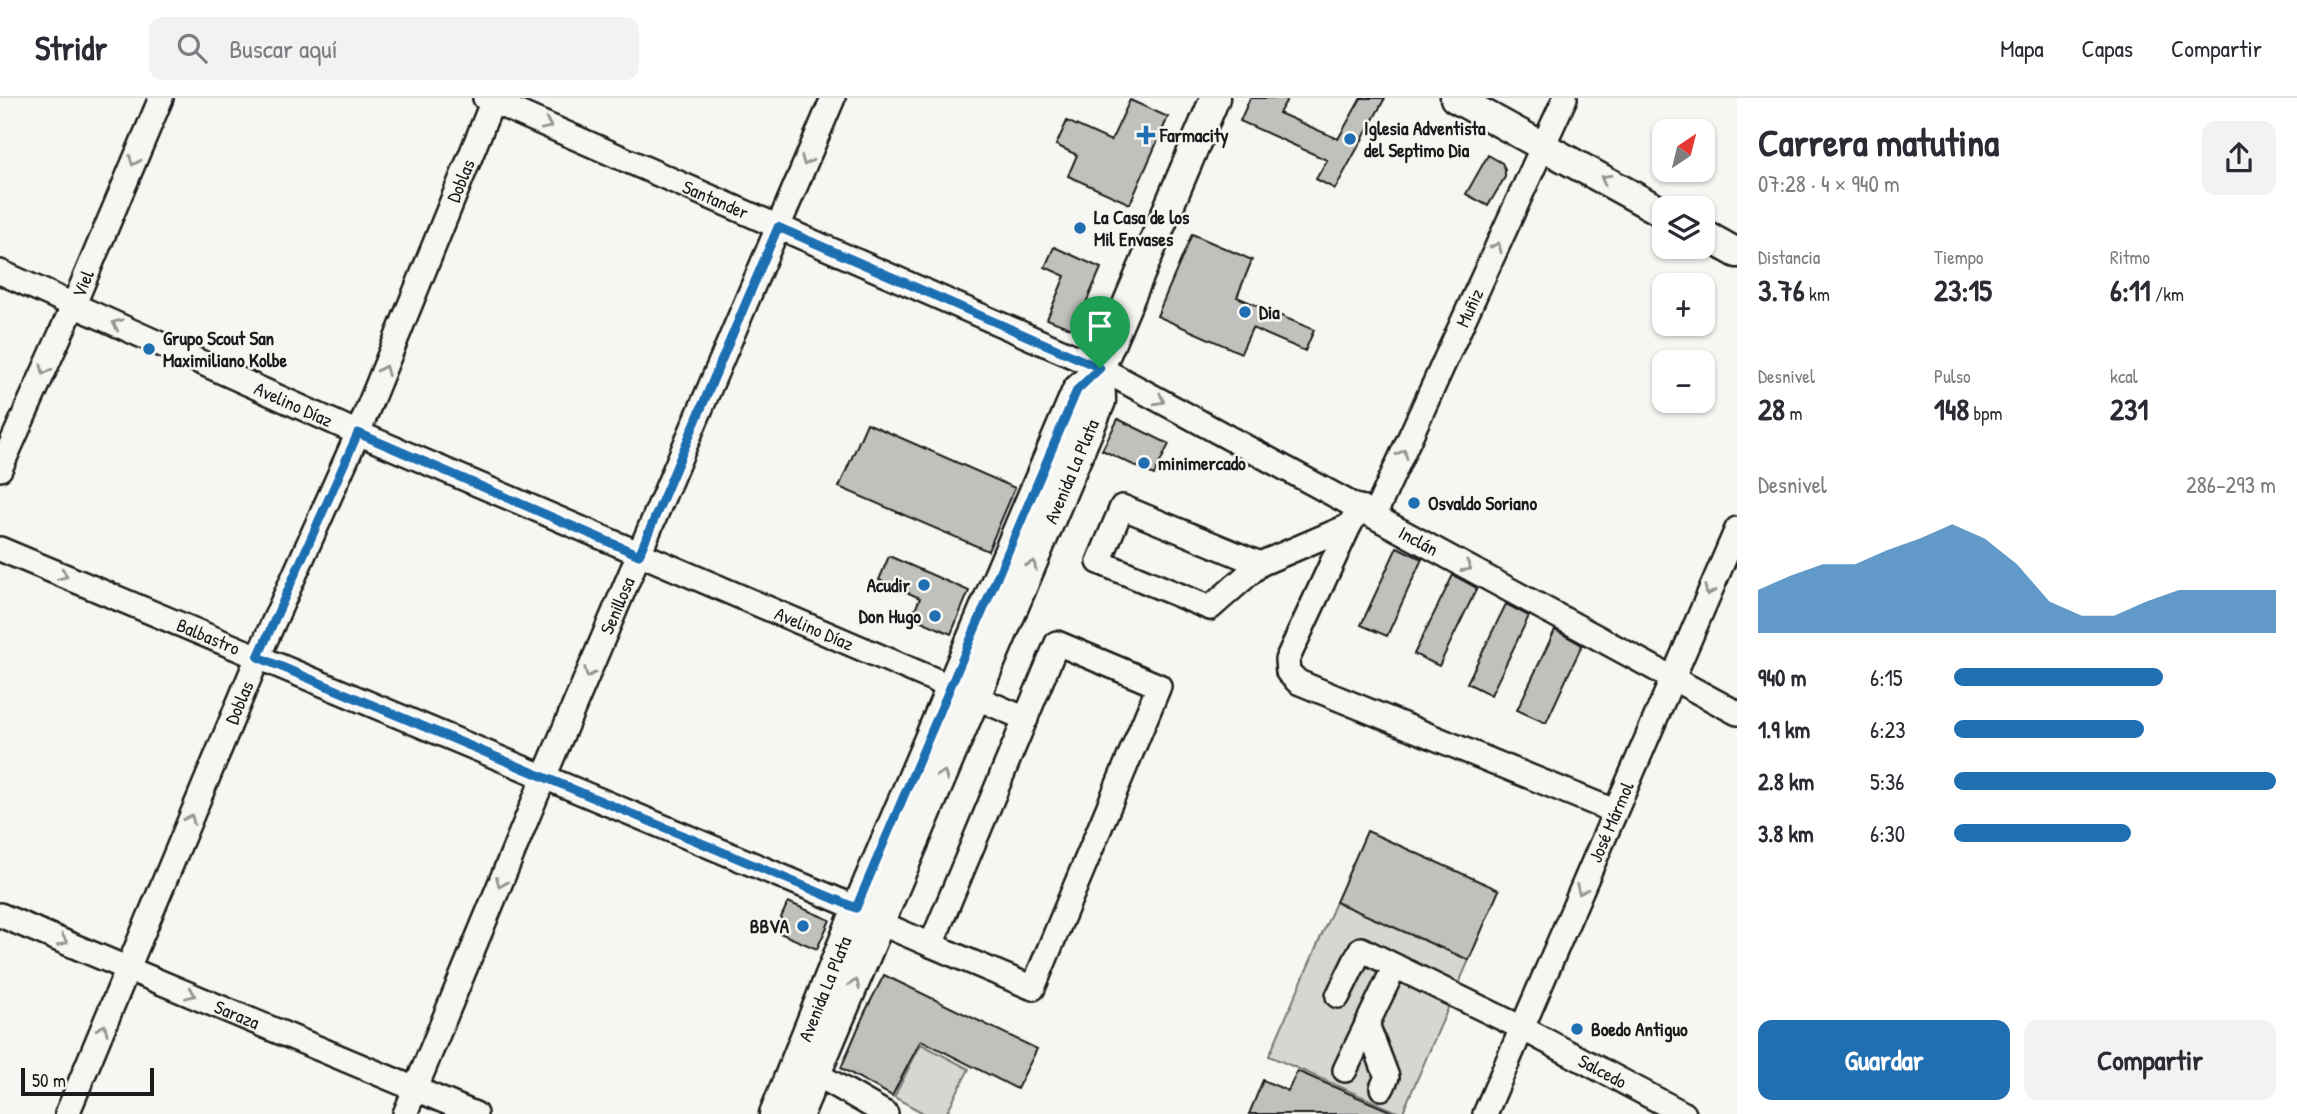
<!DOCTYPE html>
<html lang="es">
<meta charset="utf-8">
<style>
:root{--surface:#fff;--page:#f2f2f3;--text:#2b2b33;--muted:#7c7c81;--line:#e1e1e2;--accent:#1f6fb2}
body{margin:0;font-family:"Patrick Hand",sans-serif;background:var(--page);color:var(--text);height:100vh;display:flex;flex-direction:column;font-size:26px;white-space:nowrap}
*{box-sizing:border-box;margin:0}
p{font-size:23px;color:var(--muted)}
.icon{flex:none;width:38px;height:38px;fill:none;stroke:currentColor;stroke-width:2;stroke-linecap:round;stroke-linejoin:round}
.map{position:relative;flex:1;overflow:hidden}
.drawer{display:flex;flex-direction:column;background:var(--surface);width:560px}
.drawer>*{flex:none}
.needle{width:46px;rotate:35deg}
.controls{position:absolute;left:1652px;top:21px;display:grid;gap:14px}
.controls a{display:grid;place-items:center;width:63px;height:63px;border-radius:14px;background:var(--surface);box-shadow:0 2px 5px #0004;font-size:35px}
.scale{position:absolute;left:21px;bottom:18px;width:133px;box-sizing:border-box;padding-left:7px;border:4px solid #1c1c1c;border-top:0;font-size:19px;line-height:24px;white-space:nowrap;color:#1c1c1c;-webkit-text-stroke:5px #f6f6f2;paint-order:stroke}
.pin{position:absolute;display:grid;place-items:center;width:60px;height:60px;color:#fff;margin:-72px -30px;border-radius:50% 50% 50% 0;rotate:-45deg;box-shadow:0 0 7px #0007}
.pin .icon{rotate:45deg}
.round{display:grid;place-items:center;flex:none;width:74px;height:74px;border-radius:14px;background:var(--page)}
.head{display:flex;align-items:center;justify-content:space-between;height:119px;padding:0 21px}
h1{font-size:38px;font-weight:800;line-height:52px}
.figures{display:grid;grid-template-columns:repeat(3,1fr);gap:10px;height:119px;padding:7px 21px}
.figures div{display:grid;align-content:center}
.figures b{font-size:30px;font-weight:800}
.figures small{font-size:19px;font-weight:400}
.figures p{font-size:19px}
.chart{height:196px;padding:14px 21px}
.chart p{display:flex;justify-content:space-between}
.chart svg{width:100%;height:126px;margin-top:7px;fill:var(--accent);opacity:.7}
.action{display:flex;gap:14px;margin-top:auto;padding:14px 21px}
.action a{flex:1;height:80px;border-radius:14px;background:var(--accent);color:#fff;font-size:28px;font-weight:800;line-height:80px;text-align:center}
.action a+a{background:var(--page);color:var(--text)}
ul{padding:0 21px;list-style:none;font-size:23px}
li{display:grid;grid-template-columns:112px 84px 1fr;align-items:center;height:52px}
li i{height:18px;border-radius:9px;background:var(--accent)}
header{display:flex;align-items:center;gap:42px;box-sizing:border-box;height:98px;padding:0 35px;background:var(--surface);border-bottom:2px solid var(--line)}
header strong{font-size:33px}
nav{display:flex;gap:38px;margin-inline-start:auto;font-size:24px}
.search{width:490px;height:63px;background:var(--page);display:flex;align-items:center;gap:18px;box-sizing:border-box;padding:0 24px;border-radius:14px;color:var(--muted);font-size:26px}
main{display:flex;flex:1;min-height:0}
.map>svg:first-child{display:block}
.green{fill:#d6d6d2;stroke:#797977;stroke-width:2}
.building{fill:#c0c0bd;stroke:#1c1c1c;stroke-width:2}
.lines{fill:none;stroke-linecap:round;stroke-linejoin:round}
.minor-casing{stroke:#1c1c1c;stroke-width:28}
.major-casing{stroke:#1c1c1c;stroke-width:33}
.minor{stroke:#f6f6f2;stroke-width:23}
.major{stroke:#f6f6f2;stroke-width:28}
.oneway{stroke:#949492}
.route-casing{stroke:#fff;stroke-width:14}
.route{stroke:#1f6fb2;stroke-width:9}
.poi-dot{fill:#1f6fb2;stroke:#f6f6f2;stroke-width:2.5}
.labels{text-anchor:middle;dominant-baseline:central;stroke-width:5;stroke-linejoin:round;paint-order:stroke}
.poi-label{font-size:19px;font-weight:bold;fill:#1c1c1c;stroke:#f6f6f2;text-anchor:start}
.street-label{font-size:19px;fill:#1c1c1c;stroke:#f6f6f2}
</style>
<header>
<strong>Stridr</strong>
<div class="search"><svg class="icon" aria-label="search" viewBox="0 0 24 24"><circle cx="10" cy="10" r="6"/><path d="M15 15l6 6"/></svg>Buscar aquí</div>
<nav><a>Mapa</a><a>Capas</a><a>Compartir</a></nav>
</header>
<main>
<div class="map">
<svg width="1737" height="1016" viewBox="0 0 1737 1016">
<rect width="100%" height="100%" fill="#f6f6f2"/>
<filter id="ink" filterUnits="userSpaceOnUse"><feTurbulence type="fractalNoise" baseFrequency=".0143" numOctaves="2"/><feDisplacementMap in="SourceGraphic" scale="14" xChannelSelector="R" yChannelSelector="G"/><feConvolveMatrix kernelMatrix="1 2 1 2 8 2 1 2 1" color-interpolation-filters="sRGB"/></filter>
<g filter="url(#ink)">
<path class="green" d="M 1336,804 L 1469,862 L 1402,1016 L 1269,958 Z
M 921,946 L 969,971 L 946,1016 L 925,1016 L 894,999 Z"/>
<path class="building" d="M 1250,0 L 1288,0 L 1279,15 L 1338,41 L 1361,0 L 1385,0 L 1335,91 L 1316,81 L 1327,62 L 1240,23 Z
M 1130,2 L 1168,19 L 1130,106 L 1068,78 L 1077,57 L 1056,47 L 1067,23 L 1111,43 Z
M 1488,57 L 1502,65 L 1505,71 L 1505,79 L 1488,108 L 1466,96 Z
M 1192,136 L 1252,162 L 1237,199 L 1314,232 L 1305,253 L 1252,230 L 1241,255 L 1157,218 Z
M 1054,149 L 1101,170 L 1077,226 L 1070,230 L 1047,221 L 1065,178 L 1045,169 Z
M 1118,321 L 1169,346 L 1154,377 L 1102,352 Z
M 867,325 L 1015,390 L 988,453 L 839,389 Z
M 1397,449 L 1422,461 L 1387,538 L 1361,527 Z
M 889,458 L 969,493 L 951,536 L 912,519 L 920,500 L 879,482 Z
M 1453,477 L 1477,490 L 1439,568 L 1414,556 Z
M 1506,506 L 1529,518 L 1491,597 L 1467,585 Z
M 1555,532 L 1582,547 L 1546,625 L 1517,612 Z
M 1367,733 L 1499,792 L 1469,862 L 1336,804 Z
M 788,804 L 830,822 L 817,851 L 775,833 Z
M 884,877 L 1037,951 L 1017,991 L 921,942 L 892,998 L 841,970 L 865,914 Z
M 1297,973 L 1397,1016 L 1249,1016 L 1263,982 L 1288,993 Z"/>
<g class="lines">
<defs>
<g id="minor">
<path id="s1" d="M 485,0 L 1100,270 L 1737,615"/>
<path id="s2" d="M 0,174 L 358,335 L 1026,621"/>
<path id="s3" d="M 0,371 L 74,206 L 161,0"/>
<path d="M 1360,409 L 1349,428 L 1287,562 L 1288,574 L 1298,584 L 1614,713"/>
<path id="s4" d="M 1374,418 L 1565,0"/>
<path id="s5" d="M 0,451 L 857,810 L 880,825 L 931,847"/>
<path d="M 1260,466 L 1122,409 L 1099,464 L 1210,510 L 1260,466 L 1349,428"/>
<path d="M 1057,545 L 1159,588 L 1033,890 L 931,847 Z"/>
<path id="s6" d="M 0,817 L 475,1016"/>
<path d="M 1338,898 L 1361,851 L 1395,868"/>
<path d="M 1367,926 L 1387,979 L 1382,990"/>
<path d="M 801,967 L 886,1016"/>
<path id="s7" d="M 1345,972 L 1395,868 L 1522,930 L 1684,1016"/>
<path id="s8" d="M 67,1016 L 258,559 L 358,335 L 494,0"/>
<path id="s9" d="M 405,1016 L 544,679 L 833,0"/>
<path id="s10" d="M 1485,1016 L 1737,431"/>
</g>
<g id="major">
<path d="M 1455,0 L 1664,115"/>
<path d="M 1703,136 L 1737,155"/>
<path id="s11" d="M 774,1016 L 857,810 L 1077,292 L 1100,270 L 1215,0"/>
<path id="s12" d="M 799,1016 L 1101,303 L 1100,270"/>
</g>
</defs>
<use href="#minor" class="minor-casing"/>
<use href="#major" class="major-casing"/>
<use href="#minor" class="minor"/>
<use href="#major" class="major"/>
</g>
<defs><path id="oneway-chevron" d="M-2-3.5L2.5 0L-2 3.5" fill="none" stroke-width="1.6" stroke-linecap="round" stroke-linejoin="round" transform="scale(1.75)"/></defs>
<g class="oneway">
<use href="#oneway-chevron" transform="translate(547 27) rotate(24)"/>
<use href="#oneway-chevron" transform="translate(134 63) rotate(113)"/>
<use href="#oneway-chevron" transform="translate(806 63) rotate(113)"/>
<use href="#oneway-chevron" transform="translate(1605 81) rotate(-151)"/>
<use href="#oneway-chevron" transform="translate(1497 149) rotate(-65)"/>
<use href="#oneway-chevron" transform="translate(117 226) rotate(-156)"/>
<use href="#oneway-chevron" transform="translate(45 272) rotate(114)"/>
<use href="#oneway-chevron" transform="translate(384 272) rotate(-68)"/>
<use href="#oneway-chevron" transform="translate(1160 302) rotate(28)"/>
<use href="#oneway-chevron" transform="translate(1403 356) rotate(-65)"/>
<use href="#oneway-chevron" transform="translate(1032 467) rotate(-67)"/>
<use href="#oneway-chevron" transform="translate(1467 469) rotate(29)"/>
<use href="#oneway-chevron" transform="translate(63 477) rotate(23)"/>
<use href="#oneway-chevron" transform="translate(1709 493) rotate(114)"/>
<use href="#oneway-chevron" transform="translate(589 575) rotate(113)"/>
<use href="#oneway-chevron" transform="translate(943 677) rotate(-67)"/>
<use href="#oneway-chevron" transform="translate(190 721) rotate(-67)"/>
<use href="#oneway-chevron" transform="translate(501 785) rotate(112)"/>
<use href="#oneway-chevron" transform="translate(1581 792) rotate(113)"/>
<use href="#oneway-chevron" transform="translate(63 843) rotate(22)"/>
<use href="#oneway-chevron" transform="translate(855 886) rotate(-67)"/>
<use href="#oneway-chevron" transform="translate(191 896) rotate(23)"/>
<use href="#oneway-chevron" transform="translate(103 931) rotate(-67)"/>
</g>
</g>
<g class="lines" filter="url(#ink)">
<defs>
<path id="route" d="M 778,129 L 1100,270 L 1077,292 L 856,810 L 258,559 L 358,335 L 639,457 Z"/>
</defs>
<use href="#route" class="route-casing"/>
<use href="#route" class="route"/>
</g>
<g class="poi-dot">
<path d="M1142.5 26.5h7v7h7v7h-7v7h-7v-7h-7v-7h7z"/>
<circle cx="1350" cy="41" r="7"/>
<circle cx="1080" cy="130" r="7"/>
<circle cx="1245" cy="214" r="7"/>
<circle cx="149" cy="251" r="7"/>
<circle cx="1144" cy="365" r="7"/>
<circle cx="1414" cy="405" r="7"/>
<circle cx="924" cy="487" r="7"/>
<circle cx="935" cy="518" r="7"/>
<circle cx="803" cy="828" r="7"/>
<circle cx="1577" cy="931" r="7"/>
</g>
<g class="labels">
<g class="poi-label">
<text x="1364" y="30">Iglesia Adventista<tspan x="1364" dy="22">del Septimo Dia</tspan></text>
<text x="1160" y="37">Farmacity</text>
<text x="1094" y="119">La Casa de los<tspan x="1094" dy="22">Mil Envases</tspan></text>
<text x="1259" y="214">Dia</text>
<text x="163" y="240">Grupo Scout San<tspan x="163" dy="22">Maximiliano Kolbe</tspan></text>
<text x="1158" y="365">minimercado</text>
<text x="1428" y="405">Osvaldo Soriano</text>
<text x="910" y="487" text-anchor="end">Acudir</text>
<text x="921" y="518" text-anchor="end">Don Hugo</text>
<text x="789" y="828" text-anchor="end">BBVA</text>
<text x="1591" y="931">Boedo Antiguo</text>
</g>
<g class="street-label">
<text stroke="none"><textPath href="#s8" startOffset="1013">Doblas</textPath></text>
<text stroke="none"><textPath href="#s1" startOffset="252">Santander</textPath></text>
<text stroke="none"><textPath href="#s3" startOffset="203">Viel</textPath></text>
<text stroke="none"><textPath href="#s4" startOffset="229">Muñiz</textPath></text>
<text stroke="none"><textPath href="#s2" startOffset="322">Avelino Díaz</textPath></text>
<text stroke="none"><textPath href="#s12" startOffset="698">Avenida La Plata</textPath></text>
<text stroke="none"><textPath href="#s1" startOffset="1034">Inclán</textPath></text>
<text stroke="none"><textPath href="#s9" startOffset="551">Senillosa</textPath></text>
<text stroke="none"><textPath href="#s2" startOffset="889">Avelino Díaz</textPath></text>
<text stroke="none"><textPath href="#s5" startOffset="226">Balbastro</textPath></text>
<text stroke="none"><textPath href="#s8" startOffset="446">Doblas</textPath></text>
<text stroke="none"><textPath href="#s10" startOffset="318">José Mármol</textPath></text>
<text stroke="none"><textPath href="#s11" startOffset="135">Avenida La Plata</textPath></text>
<text stroke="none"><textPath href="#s6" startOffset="257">Saraza</textPath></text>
<text stroke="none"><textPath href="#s7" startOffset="348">Salcedo</textPath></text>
</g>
</g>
</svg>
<div class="controls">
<a><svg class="needle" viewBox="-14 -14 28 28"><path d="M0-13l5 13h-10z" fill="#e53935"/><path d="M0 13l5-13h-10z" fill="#7c7c81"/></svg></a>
<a><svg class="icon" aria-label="layers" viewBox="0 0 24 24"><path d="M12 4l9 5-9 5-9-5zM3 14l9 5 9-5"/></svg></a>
<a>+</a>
<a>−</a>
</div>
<div class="scale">50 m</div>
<div class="pin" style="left:1100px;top:270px;background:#1e9e55"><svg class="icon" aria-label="arrive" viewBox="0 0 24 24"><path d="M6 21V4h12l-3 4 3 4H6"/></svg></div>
</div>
<section class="drawer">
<div class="head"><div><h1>Carrera matutina</h1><p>07:28 · 4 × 940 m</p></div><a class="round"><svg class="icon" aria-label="share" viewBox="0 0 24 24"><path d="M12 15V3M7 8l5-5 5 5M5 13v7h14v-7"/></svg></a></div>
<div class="figures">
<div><p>Distancia</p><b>3.76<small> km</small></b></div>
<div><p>Tiempo</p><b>23:15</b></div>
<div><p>Ritmo</p><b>6:11<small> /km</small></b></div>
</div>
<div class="figures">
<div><p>Desnivel</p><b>28<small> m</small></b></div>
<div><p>Pulso</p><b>148<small> bpm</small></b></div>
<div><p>kcal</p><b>231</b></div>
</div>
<div class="chart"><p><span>Desnivel</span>286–293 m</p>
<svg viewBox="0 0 160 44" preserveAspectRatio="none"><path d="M0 44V29L10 24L20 20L30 20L40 15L50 11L60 6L70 11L80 20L90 33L100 38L110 38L120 33L130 29L140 29L150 29L160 29V44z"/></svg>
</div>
<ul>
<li><b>940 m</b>6:15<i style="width:65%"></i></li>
<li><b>1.9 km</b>6:23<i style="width:59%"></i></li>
<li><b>2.8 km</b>5:36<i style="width:100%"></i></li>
<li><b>3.8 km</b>6:30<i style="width:55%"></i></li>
</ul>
<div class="action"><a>Guardar</a><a>Compartir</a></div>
</section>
</main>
